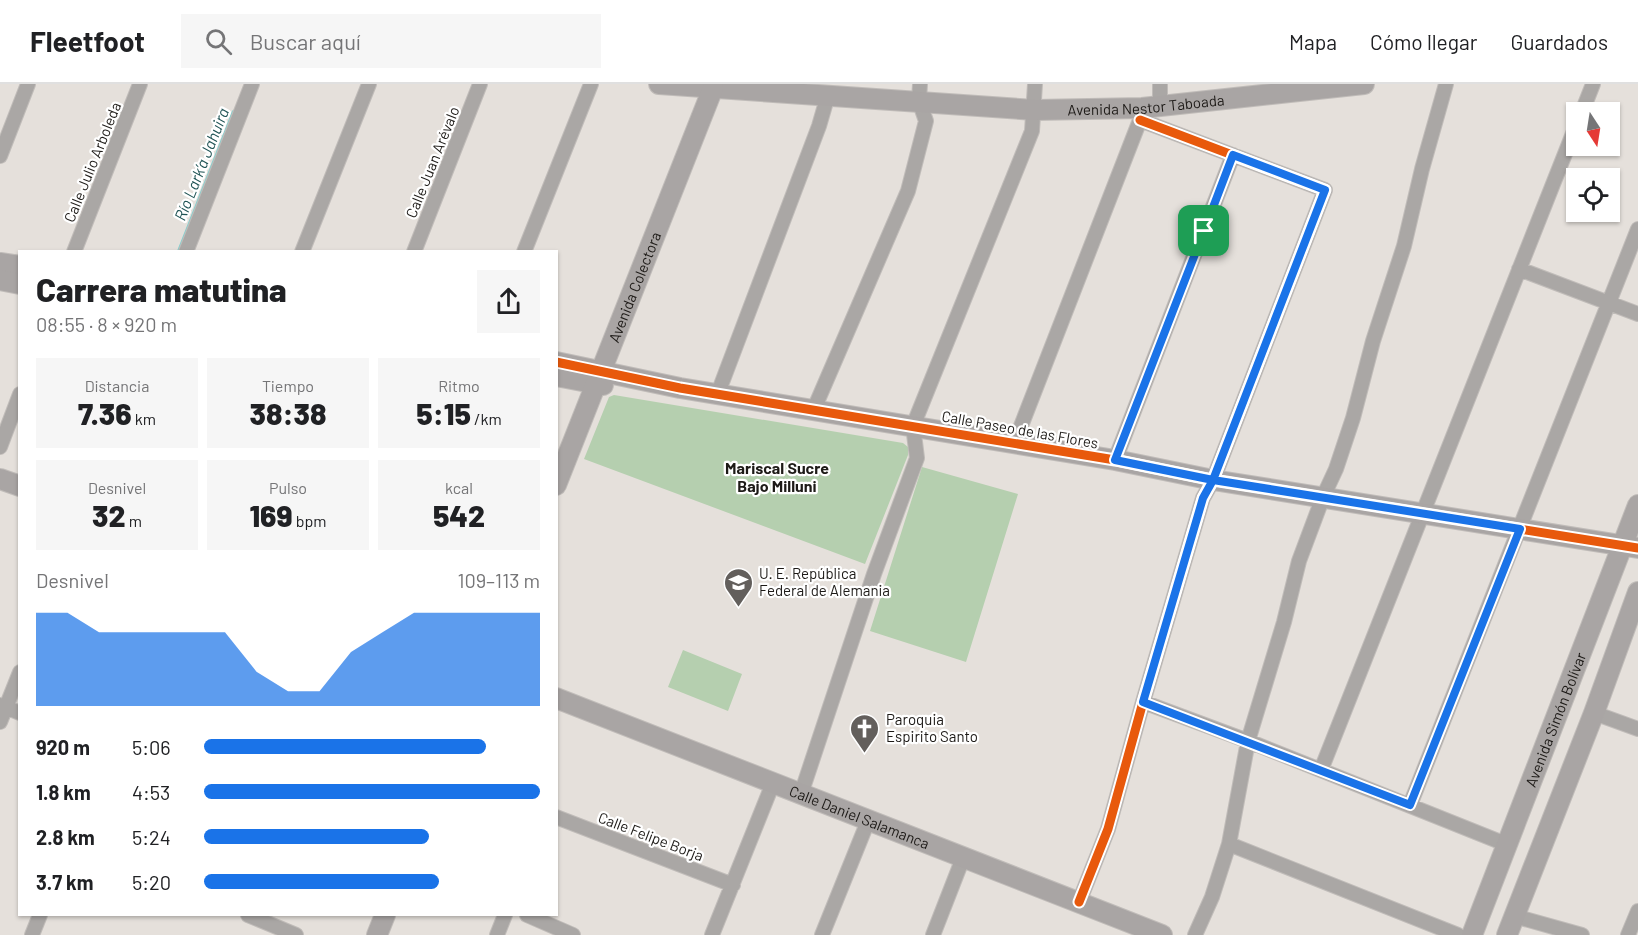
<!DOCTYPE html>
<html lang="es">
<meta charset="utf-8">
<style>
:root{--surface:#fff;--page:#f6f6f6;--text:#202124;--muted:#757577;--line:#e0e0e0;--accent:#1a73e8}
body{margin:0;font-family:Barlow,sans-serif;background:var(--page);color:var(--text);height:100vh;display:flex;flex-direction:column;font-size:22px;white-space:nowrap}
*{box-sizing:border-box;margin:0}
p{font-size:20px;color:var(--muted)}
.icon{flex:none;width:33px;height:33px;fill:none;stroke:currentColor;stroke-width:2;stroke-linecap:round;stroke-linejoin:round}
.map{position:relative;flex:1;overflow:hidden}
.panel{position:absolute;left:18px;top:166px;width:540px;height:666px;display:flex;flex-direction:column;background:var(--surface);border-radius:0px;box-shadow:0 2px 4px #0004}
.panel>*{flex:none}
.needle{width:39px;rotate:168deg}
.tools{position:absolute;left:1566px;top:18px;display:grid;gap:12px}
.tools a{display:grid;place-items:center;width:54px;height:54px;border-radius:0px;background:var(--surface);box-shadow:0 2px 4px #0004;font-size:30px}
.pin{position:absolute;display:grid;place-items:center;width:51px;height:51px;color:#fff;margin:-26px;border-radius:12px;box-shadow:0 3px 9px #0006}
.round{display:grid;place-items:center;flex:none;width:63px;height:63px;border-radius:0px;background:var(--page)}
.summary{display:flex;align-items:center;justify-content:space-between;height:102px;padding:0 18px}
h1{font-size:33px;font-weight:800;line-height:45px}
.stats{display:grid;grid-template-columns:repeat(3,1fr);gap:9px;height:102px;padding:6px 18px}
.stats div{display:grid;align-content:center;border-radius:0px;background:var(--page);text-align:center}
.stats b{font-size:30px;font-weight:800}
.stats small{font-size:16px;font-weight:400}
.stats p{font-size:16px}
.chart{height:168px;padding:12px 18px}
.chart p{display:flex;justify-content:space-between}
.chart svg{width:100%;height:108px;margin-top:6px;fill:var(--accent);opacity:.7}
ul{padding:0 18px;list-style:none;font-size:20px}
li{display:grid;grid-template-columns:96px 72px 1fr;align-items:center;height:45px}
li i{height:15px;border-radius:8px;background:var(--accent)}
header{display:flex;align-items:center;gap:36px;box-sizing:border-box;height:84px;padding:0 30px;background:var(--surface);border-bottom:2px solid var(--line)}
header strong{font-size:28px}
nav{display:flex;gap:33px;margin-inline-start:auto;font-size:21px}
.search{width:420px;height:54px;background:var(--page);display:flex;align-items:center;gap:15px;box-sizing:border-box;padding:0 21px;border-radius:0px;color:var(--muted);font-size:22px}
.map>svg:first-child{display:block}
.green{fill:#b5cfaf}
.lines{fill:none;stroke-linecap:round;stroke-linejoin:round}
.stream{stroke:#7fd1d1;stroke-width:4.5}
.street-casing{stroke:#c0bcb9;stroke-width:16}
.secondary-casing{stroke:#c0bcb9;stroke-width:22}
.street{stroke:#aaa7a5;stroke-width:14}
.secondary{stroke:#a9a5a4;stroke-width:20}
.cycleway-casing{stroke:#fff;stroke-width:13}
.cycleway{stroke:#e8590c;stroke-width:9}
.route-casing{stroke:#fff;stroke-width:12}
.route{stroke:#1a73e8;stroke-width:8}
.labels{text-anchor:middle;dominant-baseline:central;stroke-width:4.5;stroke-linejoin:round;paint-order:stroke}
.street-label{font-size:15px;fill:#1d1a17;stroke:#fff}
.poi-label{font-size:15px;fill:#1d1a17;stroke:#fff;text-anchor:start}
.water-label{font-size:16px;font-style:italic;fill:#205455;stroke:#fff}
.neighbourhood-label{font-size:16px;font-weight:bold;fill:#1d1a17;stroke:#fff}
</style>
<header>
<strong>Fleetfoot</strong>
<div class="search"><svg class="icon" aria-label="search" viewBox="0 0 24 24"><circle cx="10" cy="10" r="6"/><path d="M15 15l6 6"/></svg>Buscar aquí</div>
<nav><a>Mapa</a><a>Cómo llegar</a><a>Guardados</a></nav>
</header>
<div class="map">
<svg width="1638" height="851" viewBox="0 0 1638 851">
<rect width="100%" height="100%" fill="#e5e0db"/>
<path class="green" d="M 614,311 L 903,359 L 908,363 L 908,371 L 865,480 L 584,375 L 609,313 Z
M 922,383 L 1018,410 L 966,578 L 870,547 Z
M 683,566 L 742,590 L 728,627 L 668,603 Z"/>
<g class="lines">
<path class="stream" d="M 179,168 L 234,28"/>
<defs>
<path id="street" d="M 1160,0 L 1160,22
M 1582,28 L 1593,0
M 0,72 L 28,0
M 74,168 L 140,0
M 186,168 L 252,0
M 302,168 L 369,0
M 414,168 L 480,0
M 524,168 L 591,0
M 1519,185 L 1638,230
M 718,309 L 819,42 L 828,11
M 814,325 L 908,107 L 926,37 L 919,17 L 920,0
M 1014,360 L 1140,36 L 1141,28
M 0,363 L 20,310
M 1115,376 L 1233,71
M 1143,618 L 1248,657 L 1508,761
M 0,621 L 20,629
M 1594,629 L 1638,645
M 0,638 L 20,588
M 1321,686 L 1576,42
M 801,710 L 874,490 L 917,374 L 913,342 L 1032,47 L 1035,0
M 1410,721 L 1638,145
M 556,733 L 733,801
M 1229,760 L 1458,851
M 1079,818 L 1108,745 L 1143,618 L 1203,414 L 1213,396 L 1325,106 L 1140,36
M 248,831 L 296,851
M 527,831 L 573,851
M 1514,832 L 1582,851
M 32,851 L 40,831
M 497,851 L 505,831
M 712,851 L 773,699
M 822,851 L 868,737
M 933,851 L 963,774
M 1195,851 L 1212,813 L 1229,760 L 1248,657 L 1284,538 L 1299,477 L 1323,413 L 1336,385 L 1353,334 L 1373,257 L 1404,162 L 1422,85 L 1446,0
M 1628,851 L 1638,827"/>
<g id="secondary">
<path id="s1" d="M 659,0 L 1035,26 L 1142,24 L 1364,0"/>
<path d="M 0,179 L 20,182"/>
<path d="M 0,196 L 20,200"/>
<path d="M 556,278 L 680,304 L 1115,376 L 1213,396 L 1638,464"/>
<path d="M 556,292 L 603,301"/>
<path d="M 0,395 L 20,402"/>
<path id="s2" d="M 556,401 L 713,4"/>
<path id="s3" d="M 556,614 L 1162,851"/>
<path d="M 377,851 L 385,831"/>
<path id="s4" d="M 1472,851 L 1638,421"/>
<path d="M 1507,851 L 1594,629 L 1638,508"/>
</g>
</defs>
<use href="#street" class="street-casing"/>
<use href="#secondary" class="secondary-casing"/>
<use href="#street" class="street"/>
<use href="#secondary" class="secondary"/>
<defs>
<path id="cycleway" d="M 556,278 L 680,304 L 1115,376 L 1213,396 L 1638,464
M 1079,818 L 1108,745 L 1143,618 L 1203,414 L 1213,396 L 1325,106 L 1140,36"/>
</defs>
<use href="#cycleway" class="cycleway-casing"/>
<use href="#cycleway" class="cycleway"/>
</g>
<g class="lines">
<defs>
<path id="route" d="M 1204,147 L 1115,376 L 1213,396 L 1203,414 L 1143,618 L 1410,721 L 1520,445 L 1213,396 L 1325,106 L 1233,71 L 1204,147"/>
</defs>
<use href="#route" class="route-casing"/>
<use href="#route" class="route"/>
</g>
<defs>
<symbol id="school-pin" viewBox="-11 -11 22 30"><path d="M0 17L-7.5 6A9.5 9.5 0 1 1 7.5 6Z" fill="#635f5c" stroke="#fff"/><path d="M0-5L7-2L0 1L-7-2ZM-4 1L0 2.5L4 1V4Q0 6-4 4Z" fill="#fff"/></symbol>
<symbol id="church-pin" viewBox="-11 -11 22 30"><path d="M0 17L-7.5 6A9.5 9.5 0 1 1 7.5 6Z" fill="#635f5c" stroke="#fff"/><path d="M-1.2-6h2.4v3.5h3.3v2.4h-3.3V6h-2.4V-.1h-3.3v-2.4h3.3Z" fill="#fff"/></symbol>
</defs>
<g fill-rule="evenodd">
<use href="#school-pin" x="722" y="482" width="33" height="45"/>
<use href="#church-pin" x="848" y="628" width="33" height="45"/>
</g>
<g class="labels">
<g class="street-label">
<text stroke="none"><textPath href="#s1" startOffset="488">Avenida Nestor Taboada</textPath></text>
<text transform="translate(92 78) rotate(-68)">Calle Julio Arboleda</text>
<text transform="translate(432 78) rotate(-68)">Calle Juan Arévalo</text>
<text stroke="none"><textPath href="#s2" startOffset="213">Avenida Colectora</textPath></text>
<text transform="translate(1020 345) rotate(10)">Calle Paseo de las Flores</text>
<text stroke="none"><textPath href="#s4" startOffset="231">Avenida Simón Bolívar</textPath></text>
<text stroke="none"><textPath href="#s3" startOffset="326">Calle Daniel Salamanca</textPath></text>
<text transform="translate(651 752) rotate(21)">Calle Felipe Borja</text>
</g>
<g class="poi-label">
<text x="759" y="489">U. E. República<tspan x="759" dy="17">Federal de Alemania</tspan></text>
<text x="886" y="635">Paroquia<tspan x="886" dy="17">Espirito Santo</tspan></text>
</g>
<g class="water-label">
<text transform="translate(201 80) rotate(-68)">Río Lark’a Jahuira</text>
</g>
<g class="neighbourhood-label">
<text x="777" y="383">Mariscal Sucre<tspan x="777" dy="18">Bajo Milluni</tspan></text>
</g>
</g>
</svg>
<div class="tools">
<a><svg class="needle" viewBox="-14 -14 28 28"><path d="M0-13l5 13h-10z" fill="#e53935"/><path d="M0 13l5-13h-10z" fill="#757577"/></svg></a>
<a><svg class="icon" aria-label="locate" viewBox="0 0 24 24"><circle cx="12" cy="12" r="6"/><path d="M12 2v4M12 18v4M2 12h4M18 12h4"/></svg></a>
</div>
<div class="pin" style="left:1204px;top:147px;background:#1e9e55"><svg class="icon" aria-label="arrive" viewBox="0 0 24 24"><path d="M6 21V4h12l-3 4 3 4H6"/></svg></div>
<section class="panel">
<div class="summary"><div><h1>Carrera matutina</h1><p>08:55 · 8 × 920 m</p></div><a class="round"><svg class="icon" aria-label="share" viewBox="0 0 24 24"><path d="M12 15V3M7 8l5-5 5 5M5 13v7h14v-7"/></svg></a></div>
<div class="stats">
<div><p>Distancia</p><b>7.36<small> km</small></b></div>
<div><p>Tiempo</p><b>38:38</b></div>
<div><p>Ritmo</p><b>5:15<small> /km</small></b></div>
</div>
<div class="stats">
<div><p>Desnivel</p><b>32<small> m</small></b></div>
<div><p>Pulso</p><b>169<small> bpm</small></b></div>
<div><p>kcal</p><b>542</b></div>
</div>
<div class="chart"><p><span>Desnivel</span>109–113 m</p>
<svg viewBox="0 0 160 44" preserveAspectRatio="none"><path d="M0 44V6L10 6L20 14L30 14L40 14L50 14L60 14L70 30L80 38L90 38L100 22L110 14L120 6L130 6L140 6L150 6L160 6V44z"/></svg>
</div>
<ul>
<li><b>920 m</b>5:06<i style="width:84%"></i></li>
<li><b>1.8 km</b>4:53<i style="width:100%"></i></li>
<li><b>2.8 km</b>5:24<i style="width:67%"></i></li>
<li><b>3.7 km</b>5:20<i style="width:70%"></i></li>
</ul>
</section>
</div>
